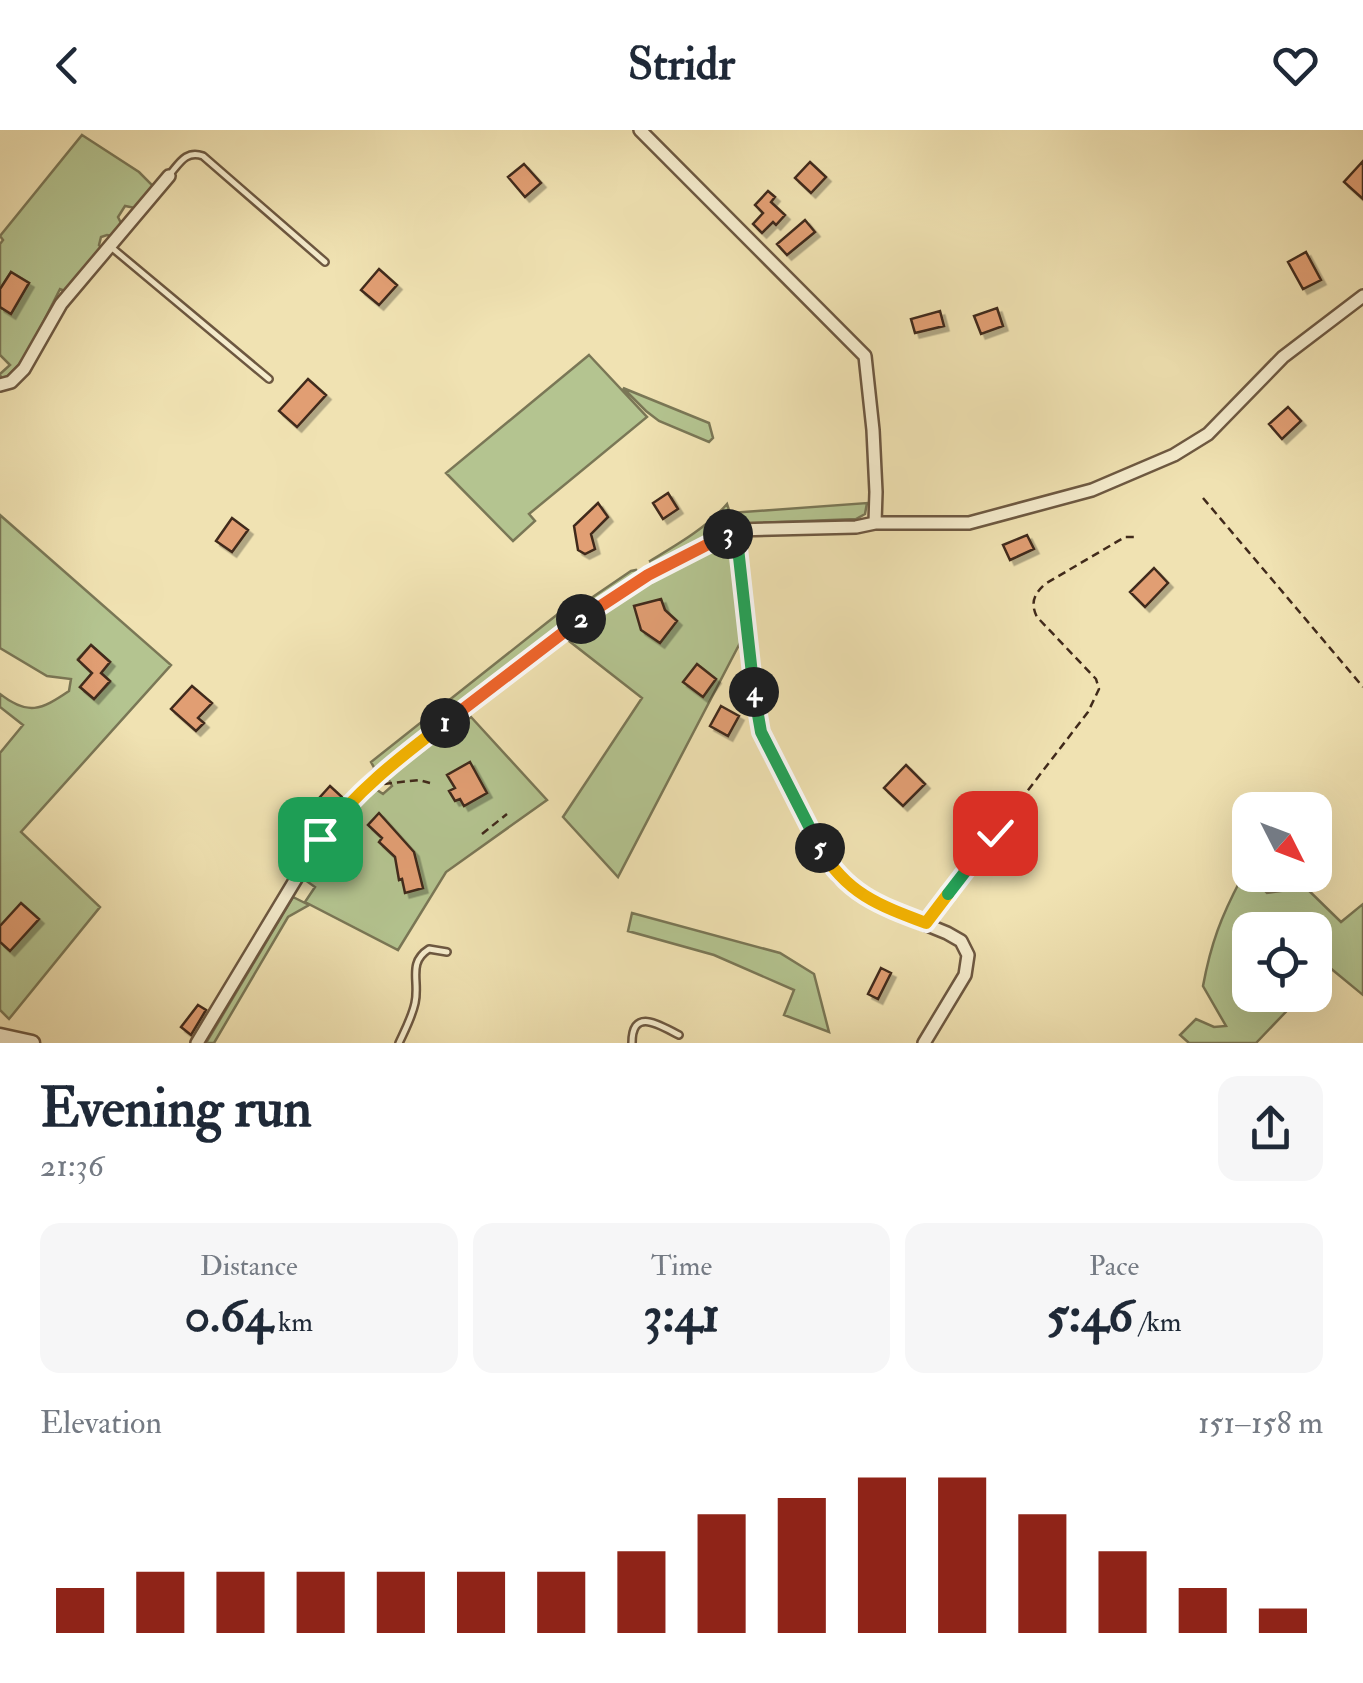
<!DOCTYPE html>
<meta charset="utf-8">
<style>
:root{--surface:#fff;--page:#f6f6f7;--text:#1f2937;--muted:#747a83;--accent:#8f2418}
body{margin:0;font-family:"IM FELL Double Pica",serif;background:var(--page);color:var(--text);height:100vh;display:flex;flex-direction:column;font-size:38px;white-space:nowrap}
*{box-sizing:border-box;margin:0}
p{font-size:32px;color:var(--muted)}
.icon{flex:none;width:55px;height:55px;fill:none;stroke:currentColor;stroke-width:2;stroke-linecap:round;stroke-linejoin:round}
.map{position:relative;height:913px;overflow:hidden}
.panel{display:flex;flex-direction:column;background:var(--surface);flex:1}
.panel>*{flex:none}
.needle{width:65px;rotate:132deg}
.buttons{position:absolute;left:1232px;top:662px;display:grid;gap:20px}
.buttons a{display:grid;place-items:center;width:100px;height:100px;border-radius:20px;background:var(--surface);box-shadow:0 10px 40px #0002;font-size:50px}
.pin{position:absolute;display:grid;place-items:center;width:85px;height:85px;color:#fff;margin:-42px;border-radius:20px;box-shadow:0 5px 15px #0006}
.km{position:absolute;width:50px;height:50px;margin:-25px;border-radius:50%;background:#222;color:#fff;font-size:28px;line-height:50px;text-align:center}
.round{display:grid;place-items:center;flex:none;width:105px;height:105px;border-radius:20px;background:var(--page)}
.head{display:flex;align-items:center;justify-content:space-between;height:170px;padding:0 40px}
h1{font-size:55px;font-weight:700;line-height:75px}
.metrics{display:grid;grid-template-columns:repeat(3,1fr);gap:15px;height:170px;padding:10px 40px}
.metrics div{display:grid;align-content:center;border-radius:20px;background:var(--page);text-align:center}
.metrics b{font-size:50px;font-weight:700}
.metrics small{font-size:28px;font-weight:400}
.metrics p{font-size:28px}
.chart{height:280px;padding:20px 40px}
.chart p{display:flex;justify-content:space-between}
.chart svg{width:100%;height:180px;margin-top:10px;stroke:var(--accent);stroke-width:6}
header{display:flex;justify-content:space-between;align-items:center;height:130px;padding:0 40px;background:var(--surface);font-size:45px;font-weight:700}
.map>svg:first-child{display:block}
.green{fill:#b4c490;stroke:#7a7756;stroke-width:2.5;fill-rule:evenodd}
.building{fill:#e19e73;stroke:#412a1b;stroke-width:2.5;filter:url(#shadow)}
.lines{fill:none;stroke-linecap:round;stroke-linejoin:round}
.service-casing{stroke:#6d5841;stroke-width:10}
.minor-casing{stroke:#6d5841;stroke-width:16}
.tertiary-casing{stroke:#6d5841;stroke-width:19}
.path{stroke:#412a1b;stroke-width:2.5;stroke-dasharray:8 5;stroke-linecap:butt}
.service{stroke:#f5eccd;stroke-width:5}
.minor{stroke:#f5eccd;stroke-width:11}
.tertiary{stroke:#f5eccd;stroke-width:14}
.split-1-casing{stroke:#fff;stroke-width:20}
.split-2-casing{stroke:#fff;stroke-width:20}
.split-3-casing{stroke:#fff;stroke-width:20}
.split-4-casing{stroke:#fff;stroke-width:20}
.split-5-casing{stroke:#fff;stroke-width:20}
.split-6-casing{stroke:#fff;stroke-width:20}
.split-7-casing{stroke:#fff;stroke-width:20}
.split-1{stroke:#f5b400;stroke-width:12}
.split-2{stroke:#f0652b;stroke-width:12}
.split-3{stroke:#f0652b;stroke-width:12}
.split-4{stroke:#22a559;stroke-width:12}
.split-5{stroke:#22a559;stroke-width:12}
.split-6{stroke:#f5b400;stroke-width:12}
.split-7{stroke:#22a559;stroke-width:12}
</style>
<header><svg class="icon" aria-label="back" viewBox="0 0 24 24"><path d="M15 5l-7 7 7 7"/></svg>Stridr<svg class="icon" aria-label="heart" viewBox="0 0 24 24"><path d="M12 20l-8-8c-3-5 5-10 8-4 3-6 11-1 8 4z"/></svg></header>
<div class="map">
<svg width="1363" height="913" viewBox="0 0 1363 913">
<defs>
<filter id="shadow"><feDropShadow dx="4.5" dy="4.5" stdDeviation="0" flood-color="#0004"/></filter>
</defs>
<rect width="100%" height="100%" fill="#f0e2b2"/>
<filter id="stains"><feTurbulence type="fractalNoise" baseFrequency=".002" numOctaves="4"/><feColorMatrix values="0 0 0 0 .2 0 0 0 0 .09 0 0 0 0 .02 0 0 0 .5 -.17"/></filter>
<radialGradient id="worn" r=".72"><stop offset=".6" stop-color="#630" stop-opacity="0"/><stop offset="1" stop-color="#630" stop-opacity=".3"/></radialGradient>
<path class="green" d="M 82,5 L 139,42 L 153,56 L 135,78 L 125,76 L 118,87 L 122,95 L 112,106 L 107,105 L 101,107 L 99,115 L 102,118 L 65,161 L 60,159 L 25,228 L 2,252 L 0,244 L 10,235 L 0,225 L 0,177 L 11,183 L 29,153 L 11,142 L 0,159 L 0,114 L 3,110 L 0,106 Z
M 589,225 L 647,287 L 529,384 L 535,391 L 513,411 L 446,343 Z
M 623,258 L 709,293 L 713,308 L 709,312 L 659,291 L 646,281 Z
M 867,373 L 865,384 L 856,389 L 732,394 L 653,437 L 650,431 C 678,414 705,399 727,374 L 730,383 Z
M 0,385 L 171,535 L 21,702 L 100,777 L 9,889 L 0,880 L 0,623 L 23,595 L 0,577 L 0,564 C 28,586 41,580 69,561 L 71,549 L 47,546 L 0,518 ZM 91,515 L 110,532 L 101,543 L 110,552 L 94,569 L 80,557 L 92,543 L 78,529 Z
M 721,414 L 735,430 L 741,511 L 618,747 L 563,687 L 642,568 L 564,507 L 651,451 Z
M 636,440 L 639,445 L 563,494 L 376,641 L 371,632 L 549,491 L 572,473 L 581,475 L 631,441 Z
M 471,587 L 547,670 L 446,742 L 398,820 L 305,772 L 315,757 L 305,750 L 337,698 L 374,658 L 383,664 L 392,656 L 387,646 L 457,592 L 461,594 Z
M 1241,749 L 1256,751 L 1267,763 L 1287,760 L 1298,750 L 1341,792 L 1363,774 L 1363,865 L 1329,837 L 1315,851 L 1315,800 L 1250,800 L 1250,865 L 1302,865 L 1256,913 L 1189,913 L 1180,905 L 1196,889 L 1214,897 L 1226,896 L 1203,856 C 1211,813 1221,787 1241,749 Z
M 293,767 L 309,775 L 288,787 L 214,913 L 206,913 Z
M 632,783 L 780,823 L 814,844 L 829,902 L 784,885 L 794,860 L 714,825 L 628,801 Z"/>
<path class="building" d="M 1363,31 L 1363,69 L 1344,52 Z
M 810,32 L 826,47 L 811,63 L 795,48 Z
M 524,34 L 541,53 L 525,67 L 508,47 Z
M 768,61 L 775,67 L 771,72 L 785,85 L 776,95 L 773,92 L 762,103 L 753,94 L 763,83 L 755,75 Z
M 805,90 L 815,102 L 787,125 L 777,114 Z
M 1306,122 L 1321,150 L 1303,159 L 1288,132 Z
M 379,139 L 397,155 L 379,175 L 361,160 Z
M 11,142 L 29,153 L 11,184 L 0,177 L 0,159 Z
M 997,178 L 1003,196 L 981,204 L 974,186 Z
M 940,181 L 944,196 L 915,203 L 911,189 Z
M 308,249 L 326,265 L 297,297 L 279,281 Z
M 1288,277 L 1301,291 L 1282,309 L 1269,294 Z
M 668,363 L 678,379 L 663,389 L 653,373 Z
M 598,373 L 608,387 L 591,404 L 595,419 L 585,424 L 578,420 L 574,396 Z
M 232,388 L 248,400 L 232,422 L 216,411 Z
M 1027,405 L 1034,419 L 1010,430 L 1003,415 Z
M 1154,438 L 1168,453 L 1145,477 L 1130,462 Z
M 661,469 L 665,480 L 677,491 L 660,513 L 641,500 L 634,476 Z
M 91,515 L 110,532 L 101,543 L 110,551 L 94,569 L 80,557 L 92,543 L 78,530 Z
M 697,534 L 716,549 L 703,567 L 683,552 Z
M 192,556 L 212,573 L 198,588 L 204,593 L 196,601 L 171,579 Z
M 721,576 L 739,586 L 728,606 L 710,596 Z
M 470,632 L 487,663 L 464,676 L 460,669 L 455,671 L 449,661 L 455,658 L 447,645 Z
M 906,635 L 925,654 L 903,676 L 884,658 Z
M 330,656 L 342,667 L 315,700 L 302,687 Z
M 379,683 L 414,722 L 423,758 L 405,763 L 402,749 L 399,750 L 395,727 L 379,712 L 382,708 L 368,695 Z
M 21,773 L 39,789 L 10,821 L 0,812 L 0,796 Z
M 881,838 L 891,843 L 878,869 L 868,864 Z
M 198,875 L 206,880 L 191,905 L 181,897 Z"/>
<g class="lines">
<defs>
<path id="service" d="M 171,43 C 180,32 187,20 203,26 L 325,132
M 111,117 L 269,249
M 399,913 C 405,900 412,887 415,873 C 420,851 407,833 429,819 L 447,822
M 632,913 C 632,876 661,896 679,905"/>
<path id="minor" d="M 640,0 L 865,226 L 873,300 L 876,362 L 875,393
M 0,255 L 11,252 L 24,239 L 61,174 L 169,46
M 736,400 L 757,584 L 761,602 L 769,621 L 818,714 L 839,747 L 865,767 L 888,779 L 947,803 L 961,811 L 968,825 L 965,845 L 924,913
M 197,913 L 320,709 L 335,688 L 377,645 L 562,502 L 648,445 L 736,400 L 856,397 L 875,393 L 969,393 L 1092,360 L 1174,325 L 1208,304 L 1283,227 L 1363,166"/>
<path id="tertiary" d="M 0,906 L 32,913"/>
</defs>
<use href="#service" class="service-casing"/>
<use href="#minor" class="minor-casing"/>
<use href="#tertiary" class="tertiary-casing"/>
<path class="path" d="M 1203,368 L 1363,557
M 384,654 L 419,650 L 430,653
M 482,704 L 507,684
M 933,784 L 1088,582 L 1099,559 L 1096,549 L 1037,487 C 1030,473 1034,464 1045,454 L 1125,407 L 1138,407"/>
<use href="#service" class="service"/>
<use href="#minor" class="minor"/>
<use href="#tertiary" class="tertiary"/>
</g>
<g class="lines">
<defs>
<path id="split-1" d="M 320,709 C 355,662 399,628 445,593"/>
<path id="split-2" d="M 445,593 L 581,489"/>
<path id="split-3" d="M 581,489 L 648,445 L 728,404"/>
<path id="split-4" d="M 728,404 L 736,400 L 754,562"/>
<path id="split-5" d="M 754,562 L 761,602 L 820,718"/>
<path id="split-6" d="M 820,718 C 846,763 878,775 926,793 L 948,764"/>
<path id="split-7" d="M 948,764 L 995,703"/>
</defs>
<use href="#split-1" class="split-1-casing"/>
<use href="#split-2" class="split-2-casing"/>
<use href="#split-3" class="split-3-casing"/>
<use href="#split-4" class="split-4-casing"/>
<use href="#split-5" class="split-5-casing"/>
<use href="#split-6" class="split-6-casing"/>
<use href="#split-7" class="split-7-casing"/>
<use href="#split-1" class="split-1"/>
<use href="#split-2" class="split-2"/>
<use href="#split-3" class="split-3"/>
<use href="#split-4" class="split-4"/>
<use href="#split-5" class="split-5"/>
<use href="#split-6" class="split-6"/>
<use href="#split-7" class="split-7"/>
</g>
<rect width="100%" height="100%" filter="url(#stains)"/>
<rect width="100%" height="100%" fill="url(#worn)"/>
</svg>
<div class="buttons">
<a><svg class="needle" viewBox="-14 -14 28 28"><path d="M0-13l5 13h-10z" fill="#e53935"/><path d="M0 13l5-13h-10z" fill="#747a83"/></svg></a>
<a><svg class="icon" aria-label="locate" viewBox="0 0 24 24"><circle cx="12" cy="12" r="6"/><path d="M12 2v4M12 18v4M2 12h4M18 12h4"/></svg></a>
</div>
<div class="pin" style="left:320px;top:709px;background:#1e9e55"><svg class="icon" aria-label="arrive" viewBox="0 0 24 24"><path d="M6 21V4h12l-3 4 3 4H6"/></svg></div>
<div class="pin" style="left:995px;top:703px;background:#d93025"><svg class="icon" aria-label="check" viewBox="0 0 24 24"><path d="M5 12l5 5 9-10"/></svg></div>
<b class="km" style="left:445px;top:593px">1</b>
<b class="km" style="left:581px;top:489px">2</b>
<b class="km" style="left:728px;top:404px">3</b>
<b class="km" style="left:754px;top:562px">4</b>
<b class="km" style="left:820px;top:718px">5</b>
</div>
<section class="panel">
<div class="head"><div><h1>Evening run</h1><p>21:36</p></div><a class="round"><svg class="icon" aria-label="share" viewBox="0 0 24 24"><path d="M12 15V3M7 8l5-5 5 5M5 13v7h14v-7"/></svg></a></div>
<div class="metrics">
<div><p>Distance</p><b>0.64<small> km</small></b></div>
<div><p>Time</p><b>3:41</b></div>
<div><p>Pace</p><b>5:46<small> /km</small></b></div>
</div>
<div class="chart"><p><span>Elevation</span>151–158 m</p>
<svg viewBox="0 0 160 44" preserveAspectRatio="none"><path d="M5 44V33M15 44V29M25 44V29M35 44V29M45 44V29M55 44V29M65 44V29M75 44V24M85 44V15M95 44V11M105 44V6M115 44V6M125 44V15M135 44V24M145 44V33M155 44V38"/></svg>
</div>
</section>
